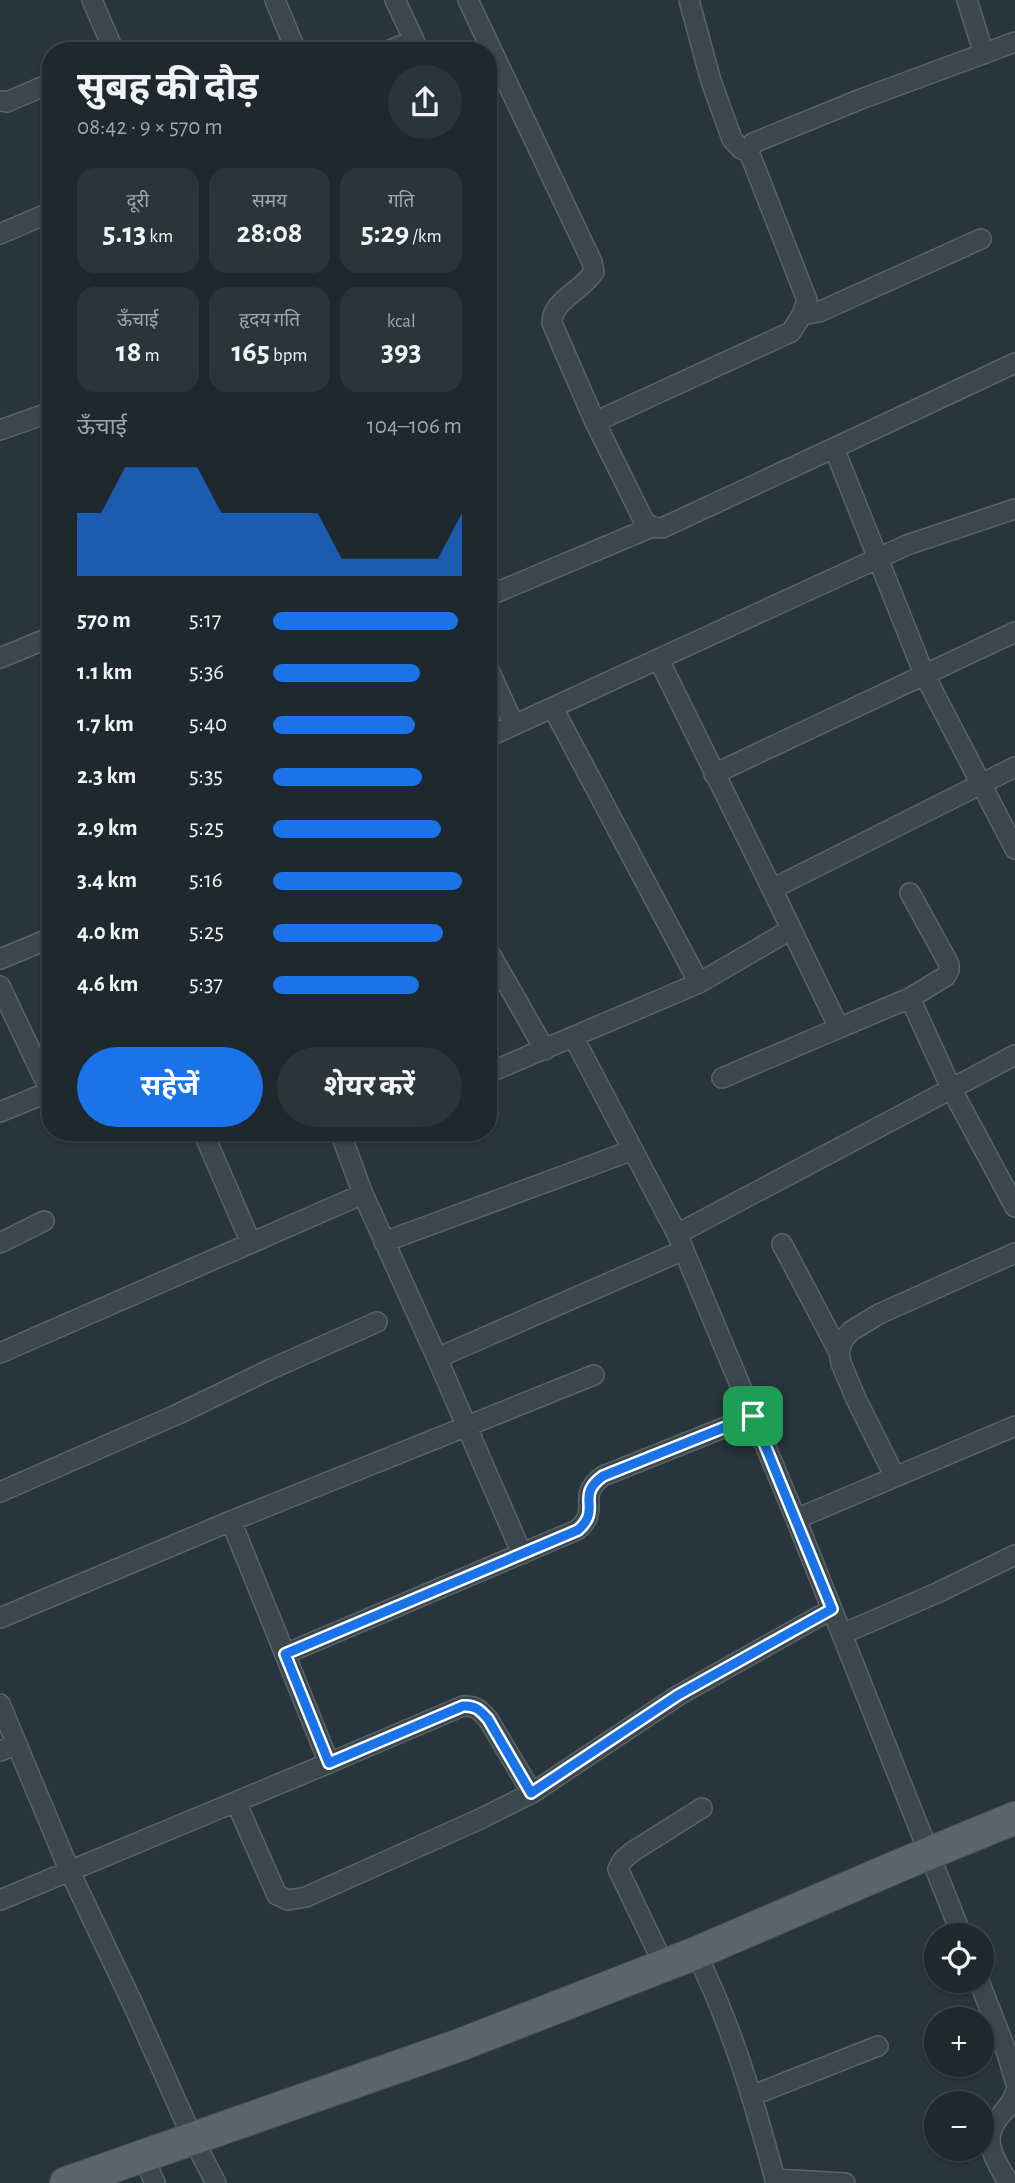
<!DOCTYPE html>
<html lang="hi">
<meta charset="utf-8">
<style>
:root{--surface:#1e282d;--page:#2b3439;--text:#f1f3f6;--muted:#a1a6aa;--line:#3c4449;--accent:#1a73e8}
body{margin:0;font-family:"Alegreya Sans","Noto Sans Devanagari",sans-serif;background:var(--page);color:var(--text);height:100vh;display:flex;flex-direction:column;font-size:26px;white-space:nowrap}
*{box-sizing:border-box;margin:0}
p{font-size:23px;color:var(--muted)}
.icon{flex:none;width:38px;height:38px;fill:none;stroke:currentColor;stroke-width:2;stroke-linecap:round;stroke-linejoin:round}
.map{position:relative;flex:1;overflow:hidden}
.drawer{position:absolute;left:42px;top:42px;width:455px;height:1099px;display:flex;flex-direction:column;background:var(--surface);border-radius:28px;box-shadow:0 2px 5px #0004,0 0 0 2px var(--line)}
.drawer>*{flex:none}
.fabs{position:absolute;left:924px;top:1923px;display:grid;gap:14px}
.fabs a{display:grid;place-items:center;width:70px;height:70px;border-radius:50%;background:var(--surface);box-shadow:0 2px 5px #0004,0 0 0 2px var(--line);font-size:35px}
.pin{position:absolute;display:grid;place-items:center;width:60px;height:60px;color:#fff;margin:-30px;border-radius:14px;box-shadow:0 4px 10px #0006}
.round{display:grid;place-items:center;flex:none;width:74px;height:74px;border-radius:37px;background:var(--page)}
.headline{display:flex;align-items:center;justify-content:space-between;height:119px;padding:0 35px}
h1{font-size:38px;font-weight:700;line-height:52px}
.metrics{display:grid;grid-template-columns:repeat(3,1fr);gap:10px;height:119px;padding:7px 35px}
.metrics div{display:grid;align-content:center;border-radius:18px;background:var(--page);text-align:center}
.metrics b{font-size:30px;font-weight:700}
.metrics small{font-size:19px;font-weight:400}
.metrics p{font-size:19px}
.chart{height:196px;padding:14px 35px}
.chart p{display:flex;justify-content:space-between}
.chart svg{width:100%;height:126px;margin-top:7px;fill:var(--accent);opacity:.7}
.action{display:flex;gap:14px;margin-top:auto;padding:14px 35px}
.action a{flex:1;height:80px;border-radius:42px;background:var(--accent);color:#fff;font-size:28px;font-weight:700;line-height:80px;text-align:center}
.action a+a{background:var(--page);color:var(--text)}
ul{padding:0 35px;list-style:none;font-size:23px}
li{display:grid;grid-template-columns:112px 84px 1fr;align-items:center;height:52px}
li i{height:18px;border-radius:9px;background:var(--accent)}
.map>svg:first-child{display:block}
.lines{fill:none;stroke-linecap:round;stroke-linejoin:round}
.street-casing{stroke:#59646a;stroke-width:22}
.primary-casing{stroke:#475259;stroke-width:34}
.street{stroke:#3b464d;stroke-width:19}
.primary{stroke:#5a656c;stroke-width:32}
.route-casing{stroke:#fff;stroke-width:14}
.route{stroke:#1a73e8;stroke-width:9}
</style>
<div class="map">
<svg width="1015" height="2183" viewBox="0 0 1015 2183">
<rect width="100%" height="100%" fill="#28353c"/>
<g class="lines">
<defs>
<path id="street" d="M 92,0 L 110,42 L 110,51
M 275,0 L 296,51
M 395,0 L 414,40
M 468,0 L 592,262 L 594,272 C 582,291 552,300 552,323 L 595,422 L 644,521 L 652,527 L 662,528 L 834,448 L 924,674 L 1015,849
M 689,0 L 711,81 L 732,139 L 741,149 L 749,152
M 967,0 L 984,54
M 388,51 L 414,40 L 419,51
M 0,101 L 7,102 L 51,83
M 0,234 L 51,212
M 802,315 L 819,312 L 981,239
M 595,422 L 791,332 L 802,315 L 807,300 L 749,152 L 753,143 L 861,99 L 1015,42
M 0,430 L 51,412
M 834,448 L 1015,363
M 488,596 L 652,527
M 0,658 L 51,637
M 659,660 L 772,889
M 488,668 L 514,725
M 553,708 L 699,983
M 488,737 L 907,545 L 1015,509
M 1015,767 L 772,889 L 839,1028 L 910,998 L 952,1090 L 1015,1207
M 714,774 L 1015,632
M 910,893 L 949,964 L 949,970 L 946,976 L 910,998
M 488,950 L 545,1050
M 0,959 L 51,938
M 0,986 L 50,1091
M 574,1038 L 677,1234
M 488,1073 L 699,983 L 790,930
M 722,1078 L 839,1028
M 0,1112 L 51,1091
M 203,1132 L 251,1243
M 340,1132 L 363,1194 L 437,1358 L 522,1554
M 384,1242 L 633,1150
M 0,1243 L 44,1221
M 782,1244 L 839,1352
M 0,1353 L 363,1194
M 437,1358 L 684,1250
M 895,1477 L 856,1399 L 841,1363 L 839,1352 L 843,1340 L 851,1331 L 879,1314 L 1015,1253
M 0,1492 L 178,1414 L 271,1369 L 377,1322
M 796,1519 L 1015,1426
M 0,1618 L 231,1521 L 594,1375
M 842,1634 L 937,1593 L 1015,1555
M 285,1654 L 577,1530 C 603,1508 574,1498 603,1476 L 753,1416
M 0,1704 L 70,1872 L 132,2002 L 193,2139 L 216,2183
M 0,1751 L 17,1744
M 329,1763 L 463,1706 C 475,1705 480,1710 488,1719 L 532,1793
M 236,1802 L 277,1895 L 288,1900 L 306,1897 L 480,1819 L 532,1793 L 679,1695 L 832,1609
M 0,1900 L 329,1763 L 231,1521
M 962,1936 L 796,1519 L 677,1234 L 1015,1055
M 696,1953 C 732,2026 755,2104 776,2183
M 664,1965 L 618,1869 L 623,1860 L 632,1852 L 702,1808
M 979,1981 L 1007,2053 L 1015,2081
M 751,2096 L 878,2046
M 143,2156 L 155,2183
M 775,2179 L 845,2183
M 1008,2183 C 996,2159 979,2141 1000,2116 C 1006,2109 1013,2102 1015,2093"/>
<path id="primary" d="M 66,2183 L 457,2046 L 696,1953 L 903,1864 L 1015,1818"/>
</defs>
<use href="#street" class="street-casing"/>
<use href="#primary" class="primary-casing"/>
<use href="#street" class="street"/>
<use href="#primary" class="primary"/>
</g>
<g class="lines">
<defs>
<path id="route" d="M 753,1416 L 832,1609 L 678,1695 L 531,1793 L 488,1719 C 480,1710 475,1705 463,1706 L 329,1763 L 285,1654 L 578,1530 C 603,1508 574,1497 603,1476 Z"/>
</defs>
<use href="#route" class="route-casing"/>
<use href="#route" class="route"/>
</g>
</svg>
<div class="fabs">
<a><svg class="icon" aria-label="locate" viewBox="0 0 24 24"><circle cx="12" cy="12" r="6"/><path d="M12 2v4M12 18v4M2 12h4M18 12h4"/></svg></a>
<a>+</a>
<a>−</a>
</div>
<div class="pin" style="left:753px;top:1416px;background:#1e9e55"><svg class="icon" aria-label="arrive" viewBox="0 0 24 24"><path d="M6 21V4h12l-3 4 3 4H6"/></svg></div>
<section class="drawer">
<div class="headline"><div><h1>सुबह की दौड़</h1><p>08:42 · 9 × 570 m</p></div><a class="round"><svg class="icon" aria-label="share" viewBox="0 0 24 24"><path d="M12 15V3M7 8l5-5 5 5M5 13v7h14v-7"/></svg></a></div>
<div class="metrics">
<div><p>दूरी</p><b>5.13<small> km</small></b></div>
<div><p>समय</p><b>28:08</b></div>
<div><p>गति</p><b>5:29<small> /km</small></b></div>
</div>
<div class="metrics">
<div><p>ऊँचाई</p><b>18<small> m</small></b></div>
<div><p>हृदय गति</p><b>165<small> bpm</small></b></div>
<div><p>kcal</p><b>393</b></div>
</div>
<div class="chart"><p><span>ऊँचाई</span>104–106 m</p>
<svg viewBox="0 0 160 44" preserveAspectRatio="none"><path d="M0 44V22L10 22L20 6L30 6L40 6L50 6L60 22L70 22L80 22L90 22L100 22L110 38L120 38L130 38L140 38L150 38L160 22V44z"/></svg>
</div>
<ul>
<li><b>570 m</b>5:17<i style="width:98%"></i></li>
<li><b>1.1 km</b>5:36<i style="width:78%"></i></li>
<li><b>1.7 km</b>5:40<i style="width:75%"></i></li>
<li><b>2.3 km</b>5:35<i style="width:79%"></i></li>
<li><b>2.9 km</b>5:25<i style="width:89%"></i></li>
<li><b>3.4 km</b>5:16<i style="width:100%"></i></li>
<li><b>4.0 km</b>5:25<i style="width:90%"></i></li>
<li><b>4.6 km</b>5:37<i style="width:77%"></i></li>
</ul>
<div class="action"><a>सहेजें</a><a>शेयर करें</a></div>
</section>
</div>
